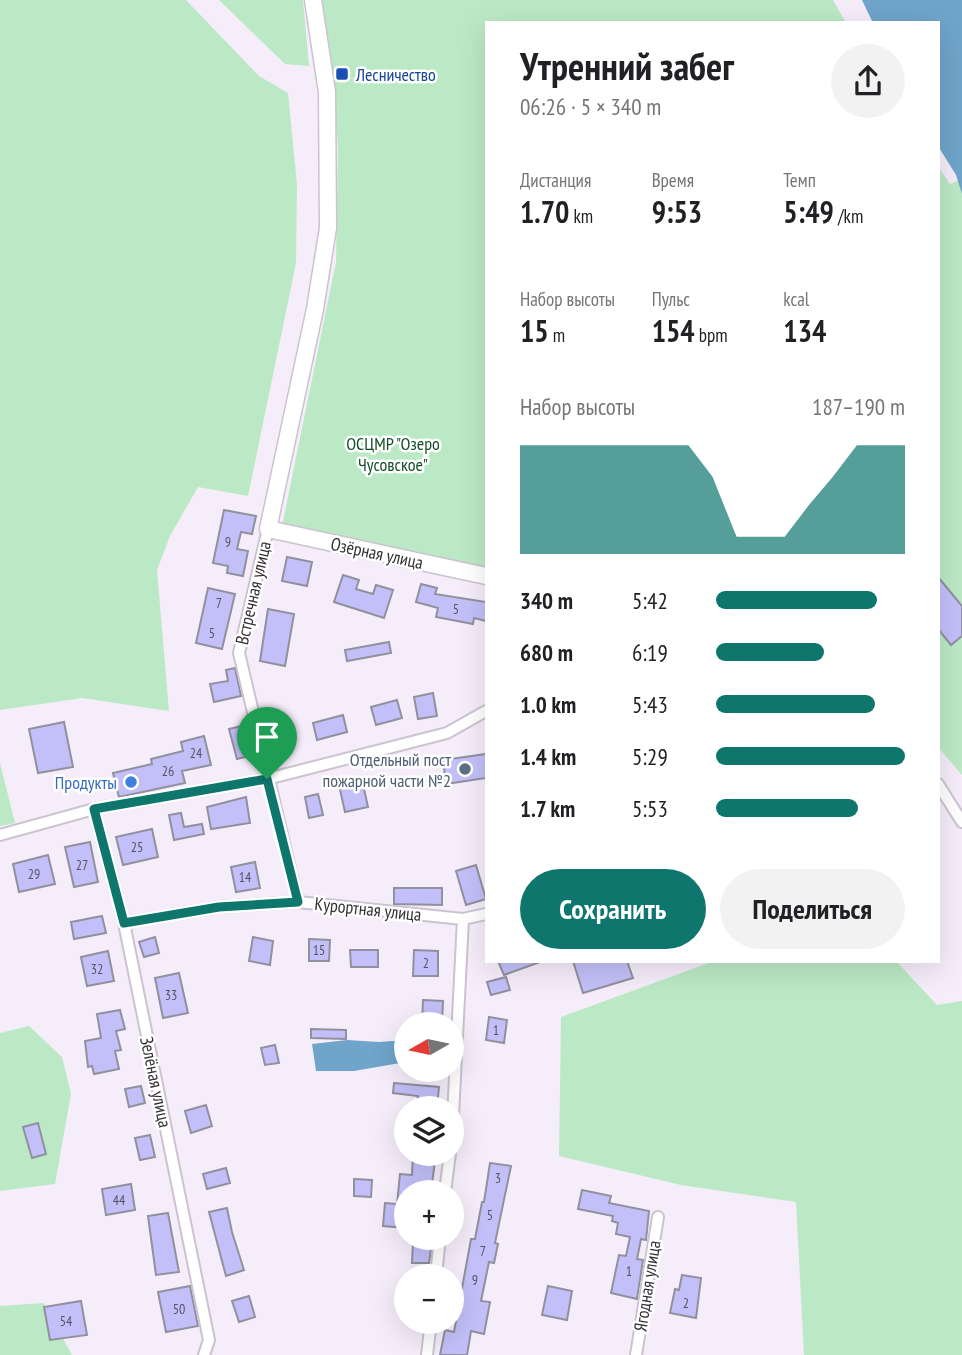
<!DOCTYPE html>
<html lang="ru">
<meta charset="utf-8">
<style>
:root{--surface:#fff;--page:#f2f2f2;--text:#202124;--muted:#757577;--accent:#0f766e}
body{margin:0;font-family:"PT Sans Narrow",sans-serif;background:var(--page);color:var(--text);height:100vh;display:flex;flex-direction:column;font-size:26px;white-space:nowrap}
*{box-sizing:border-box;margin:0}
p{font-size:23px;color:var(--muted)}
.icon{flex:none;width:38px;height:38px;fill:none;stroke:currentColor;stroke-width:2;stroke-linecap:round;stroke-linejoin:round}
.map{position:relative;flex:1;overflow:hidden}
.drawer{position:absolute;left:485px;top:21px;width:455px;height:942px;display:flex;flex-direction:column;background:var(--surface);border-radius:0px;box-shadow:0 7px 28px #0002}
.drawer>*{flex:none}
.needle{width:46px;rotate:261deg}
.buttons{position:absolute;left:394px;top:1012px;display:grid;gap:14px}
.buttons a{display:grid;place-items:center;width:70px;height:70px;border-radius:50%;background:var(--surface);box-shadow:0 7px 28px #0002;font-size:35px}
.pin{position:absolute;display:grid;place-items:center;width:60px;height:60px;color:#fff;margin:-72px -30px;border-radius:50% 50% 50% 0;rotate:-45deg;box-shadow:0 0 7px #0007}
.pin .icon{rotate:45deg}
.round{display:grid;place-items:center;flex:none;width:74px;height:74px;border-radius:37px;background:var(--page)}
.summary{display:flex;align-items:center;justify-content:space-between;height:119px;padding:0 35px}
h1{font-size:38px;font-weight:700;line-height:52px}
.metrics{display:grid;grid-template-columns:repeat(3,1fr);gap:10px;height:119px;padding:7px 35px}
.metrics div{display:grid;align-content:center}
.metrics b{font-size:30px;font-weight:700}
.metrics small{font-size:19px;font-weight:400}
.metrics p{font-size:19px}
.chart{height:196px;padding:14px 35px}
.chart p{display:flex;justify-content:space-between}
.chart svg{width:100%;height:126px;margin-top:7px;fill:var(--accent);opacity:.7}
.button{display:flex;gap:14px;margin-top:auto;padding:14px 35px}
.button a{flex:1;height:80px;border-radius:42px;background:var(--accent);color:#fff;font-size:28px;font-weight:700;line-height:80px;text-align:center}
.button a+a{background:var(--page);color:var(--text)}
ul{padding:0 35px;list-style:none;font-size:23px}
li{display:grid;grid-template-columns:112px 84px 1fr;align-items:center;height:52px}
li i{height:18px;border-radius:9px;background:var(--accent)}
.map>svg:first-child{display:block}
.green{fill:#bce9c5}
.water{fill:#70a4ca}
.building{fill:#c3c0f9;stroke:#91909e;stroke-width:2}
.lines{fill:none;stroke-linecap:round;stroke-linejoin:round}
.street-casing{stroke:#ccc3d0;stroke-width:14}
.secondary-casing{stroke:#ccc3d0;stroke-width:19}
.street{stroke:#fff;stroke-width:10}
.secondary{stroke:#fff;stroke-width:16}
.route-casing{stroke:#fff;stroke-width:14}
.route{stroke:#0f766e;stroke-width:9}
.transit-dot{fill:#1a4fb4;stroke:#fff;stroke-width:2.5}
.service-dot{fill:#5c6f8a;stroke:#fff;stroke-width:2.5}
.shop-dot{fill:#3f7fe0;stroke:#fff;stroke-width:2.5}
.labels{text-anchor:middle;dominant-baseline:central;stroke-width:5;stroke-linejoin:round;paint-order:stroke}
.number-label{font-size:14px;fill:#575365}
.transit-label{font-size:18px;fill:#164399;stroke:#fff;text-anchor:start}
.park-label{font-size:18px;fill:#144e27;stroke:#fff}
.street-label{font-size:18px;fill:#332f34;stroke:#fff}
.service-label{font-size:18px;fill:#4e5e75;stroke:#fff;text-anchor:end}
.shop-label{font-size:18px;fill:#366cbe;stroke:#fff;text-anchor:end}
</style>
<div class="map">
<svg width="962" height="1355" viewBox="0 0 962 1355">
<rect width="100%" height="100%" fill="#f6edfa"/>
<path class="green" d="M 0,0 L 186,0 L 259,76 L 288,93 L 297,184 L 296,263 L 248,496 L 198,487 L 170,536 L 157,570 L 169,711 L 82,698 L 0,710 Z
M 219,0 L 303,0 L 309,66 L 285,64 Z
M 319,0 L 833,0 L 846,23 L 486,23 L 486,569 L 282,526 L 336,262 L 338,147 L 331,54 Z
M 938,166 L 950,184 L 962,179 L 962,775 L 938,747 Z
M 0,763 L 15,823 L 0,826 Z
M 714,961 L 896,961 L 937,1005 L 962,1001 L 962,1355 L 804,1355 L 796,1202 L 681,1185 L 559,1156 L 561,1017 Z
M 29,1026 L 62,1057 L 71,1094 L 55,1184 L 0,1191 L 0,1033 Z
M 44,1303 L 72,1355 L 0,1355 L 0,1306 Z"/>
<path class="water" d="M 862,0 L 962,0 L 962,194 L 956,175 L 938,146 L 938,23 L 873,23 Z
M 347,1040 L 379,1042 L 406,1040 L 406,1062 L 354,1071 L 316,1071 L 312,1044 Z"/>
<path class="building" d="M 224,510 L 256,516 L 252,534 L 241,532 L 237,549 L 248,551 L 243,576 L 227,573 L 228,566 L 213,563 Z
M 287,557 L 312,562 L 307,586 L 282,581 Z
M 343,575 L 359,580 L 356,589 L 373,594 L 376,585 L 393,590 L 384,618 L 334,602 Z
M 938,577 L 962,606 L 962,636 L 951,645 L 938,629 Z
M 421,584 L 437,588 L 435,594 L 486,602 L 486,621 L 474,618 L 473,624 L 436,617 L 438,608 L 416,602 Z
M 208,588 L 235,594 L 222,649 L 196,643 Z
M 268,609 L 294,614 L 285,666 L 260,661 Z
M 389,642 L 391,653 L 347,661 L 345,650 Z
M 235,668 L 241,696 L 214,702 L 210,684 L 228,681 L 226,670 Z
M 433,693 L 437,716 L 418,719 L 414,697 Z
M 397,700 L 402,718 L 376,725 L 371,707 Z
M 343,715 L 347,732 L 317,740 L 313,723 Z
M 64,722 L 73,767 L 38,773 L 29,729 Z
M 246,725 L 253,755 L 237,759 L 229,729 Z
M 204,736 L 211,765 L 182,771 L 185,783 L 119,797 L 113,773 L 152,764 L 151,759 L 183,751 L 181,742 Z
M 486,754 L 486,778 L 446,784 L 443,760 Z
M 362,780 L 368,807 L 345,812 L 339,785 Z
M 318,794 L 323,815 L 309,818 L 305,797 Z
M 246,797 L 250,823 L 211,829 L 207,807 Z
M 181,813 L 184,827 L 202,824 L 204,834 L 174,840 L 169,815 Z
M 152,829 L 158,857 L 123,865 L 116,837 Z
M 90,842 L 98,882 L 74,887 L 65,847 Z
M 48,855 L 55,884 L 19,892 L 13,864 Z
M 255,862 L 260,888 L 236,892 L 231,867 Z
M 476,865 L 486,899 L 466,905 L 456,871 Z
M 394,888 L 442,888 L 442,905 L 394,904 Z
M 102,916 L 106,933 L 74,939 L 71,922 Z
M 155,937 L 159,953 L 144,957 L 139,942 Z
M 253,937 L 273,941 L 270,965 L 249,961 Z
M 309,939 L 330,940 L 329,961 L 309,961 Z
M 350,950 L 378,950 L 378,967 L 351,967 Z
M 414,950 L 438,951 L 438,976 L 413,976 Z
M 108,951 L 114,981 L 87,986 L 81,957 Z
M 498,961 L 540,961 L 540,962 L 504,975 Z
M 573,961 L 627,961 L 633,978 L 583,993 Z
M 179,973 L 188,1013 L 163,1018 L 155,978 Z
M 506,977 L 510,990 L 491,995 L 487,982 Z
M 423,1000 L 443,1001 L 442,1024 L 422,1024 Z
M 120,1010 L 125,1029 L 116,1031 L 121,1050 L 115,1051 L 119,1069 L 94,1074 L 92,1066 L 88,1067 L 85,1041 L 101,1038 L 97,1014 Z
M 489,1017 L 507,1020 L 504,1043 L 486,1040 Z
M 311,1029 L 346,1030 L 346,1039 L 311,1038 Z
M 275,1045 L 279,1063 L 265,1065 L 261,1048 Z
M 394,1083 L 439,1087 L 437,1108 L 416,1108 L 418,1096 L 393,1093 Z
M 141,1086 L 145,1103 L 129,1107 L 125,1089 Z
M 206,1105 L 212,1126 L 191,1133 L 185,1111 Z
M 38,1123 L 46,1154 L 32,1158 L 23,1127 Z
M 150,1135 L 155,1157 L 140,1160 L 135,1138 Z
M 413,1153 L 436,1153 L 431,1192 L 406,1192 L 406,1228 L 383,1226 L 385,1203 L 397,1204 L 400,1174 L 412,1175 Z
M 490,1163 L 511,1166 L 495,1243 L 498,1244 L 494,1263 L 489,1262 L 481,1301 L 490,1302 L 484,1334 L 471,1331 L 467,1355 L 440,1355 L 445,1330 L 454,1332 L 471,1239 L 475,1239 L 482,1202 L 484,1202 Z
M 226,1168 L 230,1183 L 207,1189 L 203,1174 Z
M 354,1179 L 372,1180 L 371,1197 L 354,1196 Z
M 131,1184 L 135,1210 L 106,1215 L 102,1189 Z
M 582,1190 L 611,1196 L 609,1203 L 649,1211 L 646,1240 L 641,1239 L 637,1259 L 643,1260 L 637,1299 L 611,1293 L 619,1255 L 626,1256 L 630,1237 L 616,1234 L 618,1223 L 612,1221 L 613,1216 L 578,1209 Z
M 227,1208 L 232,1232 L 244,1270 L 226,1276 L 209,1212 Z
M 168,1213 L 179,1272 L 156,1275 L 148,1216 Z
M 413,1242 L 432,1242 L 429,1263 L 412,1263 Z
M 682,1275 L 701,1278 L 696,1318 L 670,1313 L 675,1289 L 679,1290 Z
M 190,1286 L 198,1326 L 166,1332 L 158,1292 Z
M 548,1286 L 572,1291 L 567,1320 L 542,1315 Z
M 249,1296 L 255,1317 L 239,1322 L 232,1301 Z
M 81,1301 L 87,1335 L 50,1340 L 44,1307 Z"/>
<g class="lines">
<defs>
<path id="street" d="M 268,529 L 239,653 L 298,902
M 938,784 L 962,822
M 94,809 L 124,923 L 209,1340 L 204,1355
M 0,835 L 94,809 L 267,779 L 447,733 L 486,711
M 124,923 L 219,907 L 298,902 L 463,919 L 486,914
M 452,1136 L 463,919
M 445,1192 L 450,1153
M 436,1276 L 440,1237
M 427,1355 L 431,1321
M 636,1355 L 658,1217"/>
<path id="secondary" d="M 313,0 L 327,92 L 328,228 L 315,309 L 268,529 L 486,576"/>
</defs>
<use href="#street" class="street-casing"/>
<use href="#secondary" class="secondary-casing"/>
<use href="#street" class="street"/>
<use href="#secondary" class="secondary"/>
</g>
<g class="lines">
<defs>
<path id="route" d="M 267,779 L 298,902 L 219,907 L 124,923 L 94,809 Z"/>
</defs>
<use href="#route" class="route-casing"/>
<use href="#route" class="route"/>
</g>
<rect class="transit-dot" x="335" y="67" width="14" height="14" rx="3.5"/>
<circle class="service-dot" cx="465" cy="769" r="7"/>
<circle class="shop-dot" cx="131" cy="782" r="7"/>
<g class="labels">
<g class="number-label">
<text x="228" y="542">9</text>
<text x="219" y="603">7</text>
<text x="456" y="609">5</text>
<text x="212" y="633">5</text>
<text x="196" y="753">24</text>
<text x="168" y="771">26</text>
<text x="137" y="847">25</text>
<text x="82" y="865">27</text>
<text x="34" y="874">29</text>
<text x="245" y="877">14</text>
<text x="319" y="950">15</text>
<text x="426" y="963">2</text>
<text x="97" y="969">32</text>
<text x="171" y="995">33</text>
<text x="496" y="1030">1</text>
<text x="498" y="1178">3</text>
<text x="119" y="1200">44</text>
<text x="490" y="1215">5</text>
<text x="483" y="1251">7</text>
<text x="629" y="1271">1</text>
<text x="475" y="1280">9</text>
<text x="686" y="1303">2</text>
<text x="179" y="1309">50</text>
<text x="66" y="1321">54</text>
</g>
<g class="transit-label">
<text x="356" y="74">Лесничество</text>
</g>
<g class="park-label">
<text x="393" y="443">ОСЦМР "Озеро<tspan x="393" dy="21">Чусовское"</tspan></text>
</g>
<g class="street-label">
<text transform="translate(377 553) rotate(12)">Озёрная улица</text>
<text transform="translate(253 593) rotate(-77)">Встречная улица</text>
<text transform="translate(368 909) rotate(6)">Курортная улица</text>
<text transform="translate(156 1082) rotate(78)">Зелёная улица</text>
<text transform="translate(647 1286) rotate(-81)">Ягодная улица</text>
</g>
<g class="service-label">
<text x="451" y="759">Отдельный пост<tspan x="451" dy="21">пожарной части №2</tspan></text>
</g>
<g class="shop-label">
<text x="117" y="782">Продукты</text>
</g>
</g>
</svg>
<div class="buttons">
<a><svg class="needle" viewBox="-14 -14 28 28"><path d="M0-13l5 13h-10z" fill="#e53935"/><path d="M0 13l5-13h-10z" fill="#757577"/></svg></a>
<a><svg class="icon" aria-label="layers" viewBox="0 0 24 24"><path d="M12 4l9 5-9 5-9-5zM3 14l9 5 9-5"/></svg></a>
<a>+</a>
<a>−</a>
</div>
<div class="pin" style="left:267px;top:779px;background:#1e9e55"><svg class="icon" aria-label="arrive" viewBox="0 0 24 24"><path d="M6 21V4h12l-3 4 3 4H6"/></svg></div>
<section class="drawer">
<div class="summary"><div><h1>Утренний забег</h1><p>06:26 · 5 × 340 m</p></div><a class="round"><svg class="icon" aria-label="share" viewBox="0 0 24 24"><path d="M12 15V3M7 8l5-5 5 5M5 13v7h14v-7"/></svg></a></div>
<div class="metrics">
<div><p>Дистанция</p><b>1.70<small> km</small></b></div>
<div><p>Время</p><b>9:53</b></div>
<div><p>Темп</p><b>5:49<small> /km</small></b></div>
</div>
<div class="metrics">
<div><p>Набор высоты</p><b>15<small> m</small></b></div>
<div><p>Пульс</p><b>154<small> bpm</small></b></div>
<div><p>kcal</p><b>134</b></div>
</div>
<div class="chart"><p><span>Набор высоты</span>187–190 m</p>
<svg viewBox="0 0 160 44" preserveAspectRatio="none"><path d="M0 44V6L10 6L20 6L30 6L40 6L50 6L60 6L70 6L80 17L90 38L100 38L110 38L120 27L130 17L140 6L150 6L160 6V44z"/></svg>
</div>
<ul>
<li><b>340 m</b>5:42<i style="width:85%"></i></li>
<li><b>680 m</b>6:19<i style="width:57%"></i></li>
<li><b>1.0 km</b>5:43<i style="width:84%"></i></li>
<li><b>1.4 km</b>5:29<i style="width:100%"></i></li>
<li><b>1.7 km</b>5:53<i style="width:75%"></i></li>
</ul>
<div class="button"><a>Сохранить</a><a>Поделиться</a></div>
</section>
</div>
